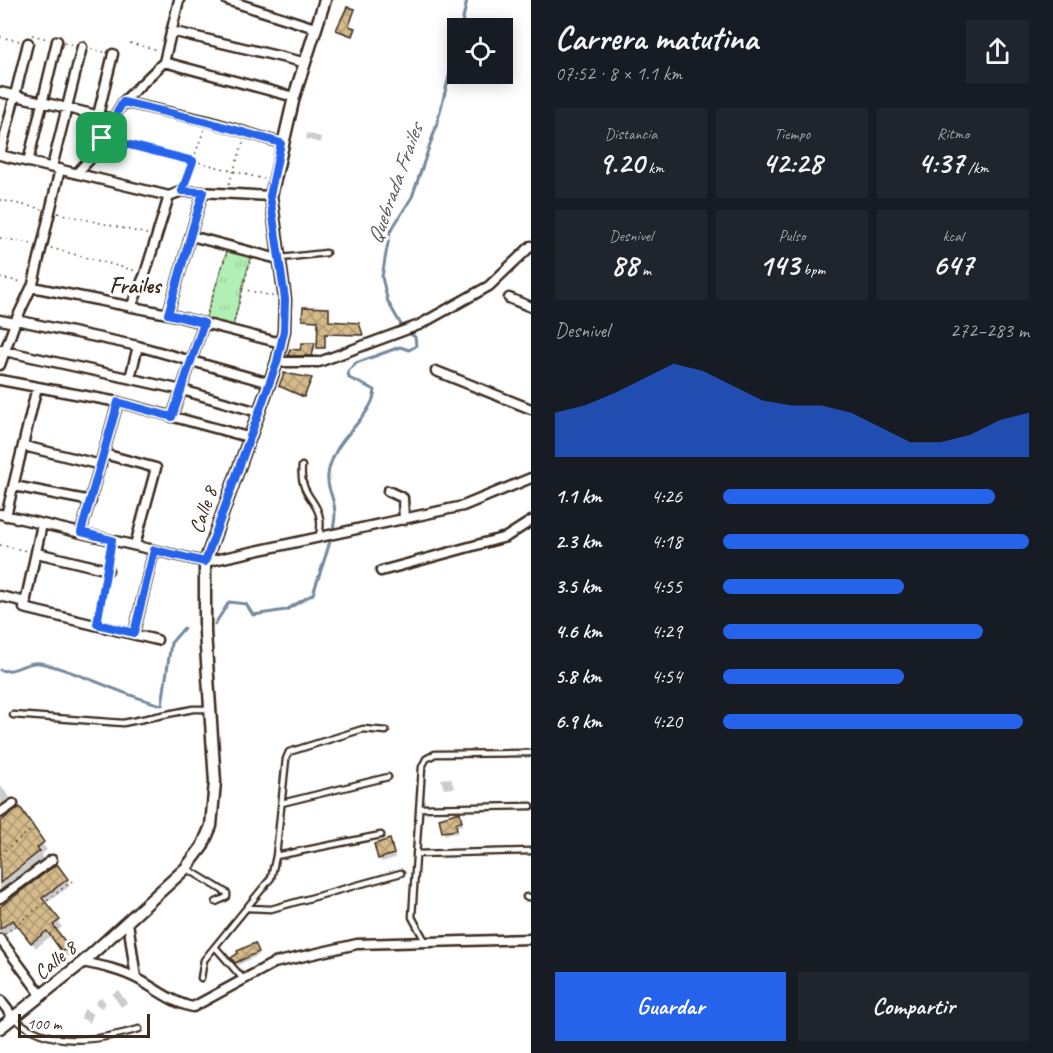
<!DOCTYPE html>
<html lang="es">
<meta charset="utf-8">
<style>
:root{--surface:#171b24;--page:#20242c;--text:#f1f3f6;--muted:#9ea1a6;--accent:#2563eb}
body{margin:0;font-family:Caveat,sans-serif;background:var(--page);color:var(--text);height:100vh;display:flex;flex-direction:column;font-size:22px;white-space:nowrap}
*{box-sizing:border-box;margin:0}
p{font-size:20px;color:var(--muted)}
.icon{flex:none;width:33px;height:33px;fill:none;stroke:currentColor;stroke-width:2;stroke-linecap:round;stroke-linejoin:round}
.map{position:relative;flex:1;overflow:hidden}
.side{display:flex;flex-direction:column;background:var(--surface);width:522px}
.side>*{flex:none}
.fabs{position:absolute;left:447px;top:18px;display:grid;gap:12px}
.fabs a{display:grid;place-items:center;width:66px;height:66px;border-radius:0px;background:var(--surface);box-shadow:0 3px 15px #0003;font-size:30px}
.scale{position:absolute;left:18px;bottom:15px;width:132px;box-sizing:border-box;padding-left:6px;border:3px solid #3b2a1e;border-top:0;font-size:16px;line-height:21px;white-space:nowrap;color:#3b2a1e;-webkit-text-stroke:4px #fff;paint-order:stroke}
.pin{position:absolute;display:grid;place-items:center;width:51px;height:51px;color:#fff;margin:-26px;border-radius:12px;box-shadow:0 3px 9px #0006}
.round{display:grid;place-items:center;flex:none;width:63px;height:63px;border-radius:0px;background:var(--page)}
.overview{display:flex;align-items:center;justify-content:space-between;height:102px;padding:0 24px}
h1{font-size:33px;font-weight:800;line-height:45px}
.figures{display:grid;grid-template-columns:repeat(3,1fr);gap:9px;height:102px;padding:6px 24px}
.figures div{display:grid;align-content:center;border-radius:0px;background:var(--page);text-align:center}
.figures b{font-size:30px;font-weight:800}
.figures small{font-size:16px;font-weight:400}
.figures p{font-size:16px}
.chart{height:168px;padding:12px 24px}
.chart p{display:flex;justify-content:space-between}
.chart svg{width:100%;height:108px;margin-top:6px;fill:var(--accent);opacity:.7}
.cta{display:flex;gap:12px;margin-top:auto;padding:12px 24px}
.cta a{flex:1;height:69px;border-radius:0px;background:var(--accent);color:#fff;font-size:24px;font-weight:800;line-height:69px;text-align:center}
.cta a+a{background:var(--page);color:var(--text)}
ul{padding:0 24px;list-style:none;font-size:20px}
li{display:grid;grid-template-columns:96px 72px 1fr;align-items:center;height:45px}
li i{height:15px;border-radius:8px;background:var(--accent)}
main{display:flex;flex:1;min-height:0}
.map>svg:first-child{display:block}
.park{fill:url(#park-tufts);stroke:#768c6a;stroke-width:1.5}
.shadow{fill:#0003}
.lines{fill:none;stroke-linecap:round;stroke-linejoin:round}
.stream{stroke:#74899f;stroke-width:3}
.building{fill:url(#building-cross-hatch);stroke:#3b2a1e;stroke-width:1.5}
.service-casing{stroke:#3b2a1e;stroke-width:9}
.minor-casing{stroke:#3b2a1e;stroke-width:13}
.tertiary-casing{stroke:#3b2a1e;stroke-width:15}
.path{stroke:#3b2a1e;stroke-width:1.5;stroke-dasharray:1.5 4.5;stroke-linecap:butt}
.service{stroke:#fff;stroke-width:4.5}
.minor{stroke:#fff;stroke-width:8}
.tertiary{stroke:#fff;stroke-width:10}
.route-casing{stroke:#fff;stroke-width:12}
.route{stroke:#2563eb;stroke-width:8}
.labels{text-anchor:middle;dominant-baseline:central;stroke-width:6;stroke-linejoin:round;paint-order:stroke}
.street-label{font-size:21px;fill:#3b2a1e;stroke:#fff}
.water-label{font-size:22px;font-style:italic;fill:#58595e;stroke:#fff}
.neighbourhood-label{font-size:22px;font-weight:bold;fill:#3b2a1e;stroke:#fff}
</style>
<main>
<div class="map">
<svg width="531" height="1053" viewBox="0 0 531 1053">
<defs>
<pattern id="park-tufts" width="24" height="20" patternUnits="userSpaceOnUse" patternTransform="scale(1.5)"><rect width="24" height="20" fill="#b2efb5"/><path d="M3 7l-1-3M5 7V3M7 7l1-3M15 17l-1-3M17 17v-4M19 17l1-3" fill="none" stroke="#9acd9b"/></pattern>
<pattern id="building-cross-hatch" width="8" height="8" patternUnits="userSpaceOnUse" patternTransform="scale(1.5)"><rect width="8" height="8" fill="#d5bb8b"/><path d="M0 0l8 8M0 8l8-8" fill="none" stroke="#ae9871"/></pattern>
</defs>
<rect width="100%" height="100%" fill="#fff"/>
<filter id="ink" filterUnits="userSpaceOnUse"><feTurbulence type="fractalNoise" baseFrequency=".0167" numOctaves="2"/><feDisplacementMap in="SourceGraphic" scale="12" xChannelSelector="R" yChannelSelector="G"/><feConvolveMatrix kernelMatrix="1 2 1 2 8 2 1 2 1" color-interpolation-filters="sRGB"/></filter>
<g filter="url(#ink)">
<path class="park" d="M 229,245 L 252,251 L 232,330 L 204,323 Z"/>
<path class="shadow" d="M 307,133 L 321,137 L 321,143 L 306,139 Z
M 328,309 L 329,323 L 359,326 L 362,336 L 325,334 L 325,348 L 319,348 L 320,321 L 304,319 Z
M 451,778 L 454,788 L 444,789 L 441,779 Z
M 0,784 L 11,800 L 0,809 Z
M 459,814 L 463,825 L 457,826 L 458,833 L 445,835 L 441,820 Z
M 0,824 L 33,830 L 47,850 L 41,855 L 43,859 L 0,893 Z
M 391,844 L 395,858 L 381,862 L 380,858 Z
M 67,879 L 70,886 L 45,904 L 62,927 L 56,932 L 71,954 L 66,957 L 51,936 L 36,948 L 18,925 L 3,936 L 0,931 L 0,909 Z
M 254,945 L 259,955 L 238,965 L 234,960 Z
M 118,990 L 127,1003 L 121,1007 L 112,994 Z
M 101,997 L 106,1003 L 101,1008 L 95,1003 Z
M 84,1009 L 93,1014 L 90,1023 L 81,1018 Z"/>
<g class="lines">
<path class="stream" d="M 461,28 L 467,0
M 403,328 L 388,302 L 382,277 L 385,259 L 390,232 L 412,197 L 436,127 L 458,42
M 215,624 L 229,602 L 246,604 L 253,615 L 286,610 L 313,594 C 319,574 335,534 335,514 C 335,492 321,487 332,460 C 342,433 373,415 375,390 L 349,378 L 348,371 L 356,363 L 400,347 L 409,350 L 416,346 L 415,337 L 407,332
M 0,670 C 14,674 27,660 40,663 C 82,672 120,695 162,705 L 171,643 L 184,628"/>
</g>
<path class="building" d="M 347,7 L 355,9 L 349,26 L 355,28 L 352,36 L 336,30 Z
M 303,307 L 329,308 L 329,321 L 359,323 L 363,335 L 325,334 L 325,348 L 317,348 L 318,321 L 302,320 Z
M 302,343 L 315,343 L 312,356 L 288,356 L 290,349 L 300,350 Z
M 284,373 L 312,378 L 304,397 L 279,386 Z
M 20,807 L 44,842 L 37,848 L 40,851 L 0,883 L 0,822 Z
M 460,812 L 462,822 L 456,823 L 457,830 L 442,832 L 439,818 Z
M 390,839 L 394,854 L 378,859 L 374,844 Z
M 57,864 L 68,879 L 42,898 L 60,920 L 53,925 L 69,947 L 62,952 L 47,931 L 31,943 L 13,920 L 0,929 L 0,907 Z
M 255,943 L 259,952 L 235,963 L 231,958 L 238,953 L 237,951 Z"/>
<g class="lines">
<defs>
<path id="service" d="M 281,258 L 326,253
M 302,466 C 298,501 327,500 319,536
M 13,715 L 123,723 L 193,709 L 209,709
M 282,803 L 388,777
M 419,808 L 531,806
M 416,854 L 531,851
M 276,856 L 381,835
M 186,868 L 227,893 L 227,897 L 216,902
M 526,897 L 531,897
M 248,908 L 271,909 L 401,873
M 425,941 L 412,917 L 422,767 L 426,759 L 435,754 L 531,753
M 216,948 L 244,980
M 201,978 L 204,960 L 271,878 L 276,856 L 286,759 L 289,752 L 363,729 L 386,731
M 13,1017 C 48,1049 97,1041 139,1029"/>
<path id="minor" d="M 227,0 L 315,28
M 171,31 L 303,62
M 164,62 L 294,97
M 0,92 L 113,119
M 123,102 L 208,121 L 281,143
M 98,115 L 113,54
M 0,155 L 169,196 L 182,191 L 271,196
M 0,155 L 28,43
M 28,162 L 57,41
M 52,167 L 82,47
M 77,173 L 90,159 L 123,102 L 164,62 L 179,0
M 191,236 L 278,259
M 32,287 L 168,314 L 281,343
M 509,298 L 531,307
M 131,307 L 145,274 L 169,196
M 168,314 L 203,192
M 0,320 L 15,323
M 16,320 L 138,346 L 270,383
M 0,350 L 182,390 L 258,412
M 277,362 L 319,362 L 419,325 L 489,286 L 531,246
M 0,365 L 16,320 L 33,284 L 60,169
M 436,371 L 531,409
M 130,378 L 138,346
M 0,380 L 118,402 L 248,437
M 172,417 L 204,323
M 24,446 L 101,465
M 104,454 L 156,468 L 135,545
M 14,486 L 91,501
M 388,491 L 403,498 L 404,520
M 0,514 L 205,562 L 463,506 L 531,478
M 6,516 L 37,387
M 42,524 L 24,608 L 157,640
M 81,532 L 118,402
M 37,553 L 108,570
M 381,571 L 506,537 L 531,521
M 0,596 L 26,602
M 134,633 L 154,550
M 0,813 L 13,804
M 0,898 L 52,860
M 128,922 L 136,978
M 0,939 L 42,996
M 83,962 C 102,966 121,970 138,979 C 156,989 173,1003 193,1007 L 274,963 L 357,944 L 531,939
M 0,1000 L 13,1017"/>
<path id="tertiary" d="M 0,1028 L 83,962 L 186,868 L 202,847 L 211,826 L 215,782 L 205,632 L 205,562 L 277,362 L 284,331 L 285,299 L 271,196 L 294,97 L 325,0"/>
</defs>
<use href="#service" class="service-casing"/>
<use href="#minor" class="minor-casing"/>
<use href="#tertiary" class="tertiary-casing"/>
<path class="path" d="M 32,35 L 48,39
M 0,37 L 20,41
M 64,43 L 74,45
M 130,43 L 159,50
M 91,49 L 104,52
M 112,140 L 264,179
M 185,182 L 204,130
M 229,184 L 244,140
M 0,200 L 42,209
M 58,213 L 147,234
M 0,238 L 34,244
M 51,248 L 136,271
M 0,278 L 23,282
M 242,289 L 276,297
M 207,313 L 226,255
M 234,321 L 250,262
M 0,545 L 27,551
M 109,560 L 111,550
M 99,616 L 106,579
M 0,854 L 31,830
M 5,934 L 72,881"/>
<use href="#service" class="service"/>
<use href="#minor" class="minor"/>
<use href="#tertiary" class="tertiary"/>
</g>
</g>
<g class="lines" filter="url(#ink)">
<defs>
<path id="route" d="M 123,102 L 208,122 L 281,143 L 270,196 L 285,299 L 284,331 L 277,362 L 205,562 L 154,550 L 134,633 L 97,624 L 112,540 L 81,532 L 118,402 L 172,417 L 204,323 L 168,314 L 203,192 L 182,191 L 193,161 L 102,138 Z"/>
</defs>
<use href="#route" class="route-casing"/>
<use href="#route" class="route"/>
</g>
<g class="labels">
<g class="street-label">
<text transform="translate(203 510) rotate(-71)">Calle 8</text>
<text transform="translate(55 960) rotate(-40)">Calle 8</text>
</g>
<g class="water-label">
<text transform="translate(395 184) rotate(-70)">Quebrada Frailes</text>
</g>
<g class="neighbourhood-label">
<text x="135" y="286">Frailes</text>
</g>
</g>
</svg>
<div class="fabs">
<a><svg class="icon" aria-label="locate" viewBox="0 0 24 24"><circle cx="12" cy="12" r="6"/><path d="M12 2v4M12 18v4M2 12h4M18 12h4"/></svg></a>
</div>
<div class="scale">100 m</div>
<div class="pin" style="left:102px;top:138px;background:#1e9e55"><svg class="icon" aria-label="arrive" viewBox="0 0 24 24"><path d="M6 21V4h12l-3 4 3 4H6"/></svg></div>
</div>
<section class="side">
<div class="overview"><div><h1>Carrera matutina</h1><p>07:52 · 8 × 1.1 km</p></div><a class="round"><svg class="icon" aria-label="share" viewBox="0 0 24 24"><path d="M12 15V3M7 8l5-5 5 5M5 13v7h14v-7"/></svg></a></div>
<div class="figures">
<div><p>Distancia</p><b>9.20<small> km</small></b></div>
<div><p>Tiempo</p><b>42:28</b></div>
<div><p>Ritmo</p><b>4:37<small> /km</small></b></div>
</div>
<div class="figures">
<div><p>Desnivel</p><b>88<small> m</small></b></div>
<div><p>Pulso</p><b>143<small> bpm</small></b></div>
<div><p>kcal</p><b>647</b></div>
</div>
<div class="chart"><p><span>Desnivel</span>272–283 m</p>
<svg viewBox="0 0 160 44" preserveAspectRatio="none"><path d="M0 44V26L10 23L20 18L30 12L40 6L50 9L60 15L70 21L80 23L90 23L100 26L110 32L120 38L130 38L140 35L150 29L160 26V44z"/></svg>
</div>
<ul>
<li><b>1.1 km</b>4:26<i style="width:89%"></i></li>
<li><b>2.3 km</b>4:18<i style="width:100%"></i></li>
<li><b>3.5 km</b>4:55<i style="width:59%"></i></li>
<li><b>4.6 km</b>4:29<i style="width:85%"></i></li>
<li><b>5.8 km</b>4:54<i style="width:59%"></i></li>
<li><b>6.9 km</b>4:20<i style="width:98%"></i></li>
</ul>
<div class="cta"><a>Guardar</a><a>Compartir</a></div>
</section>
</main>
